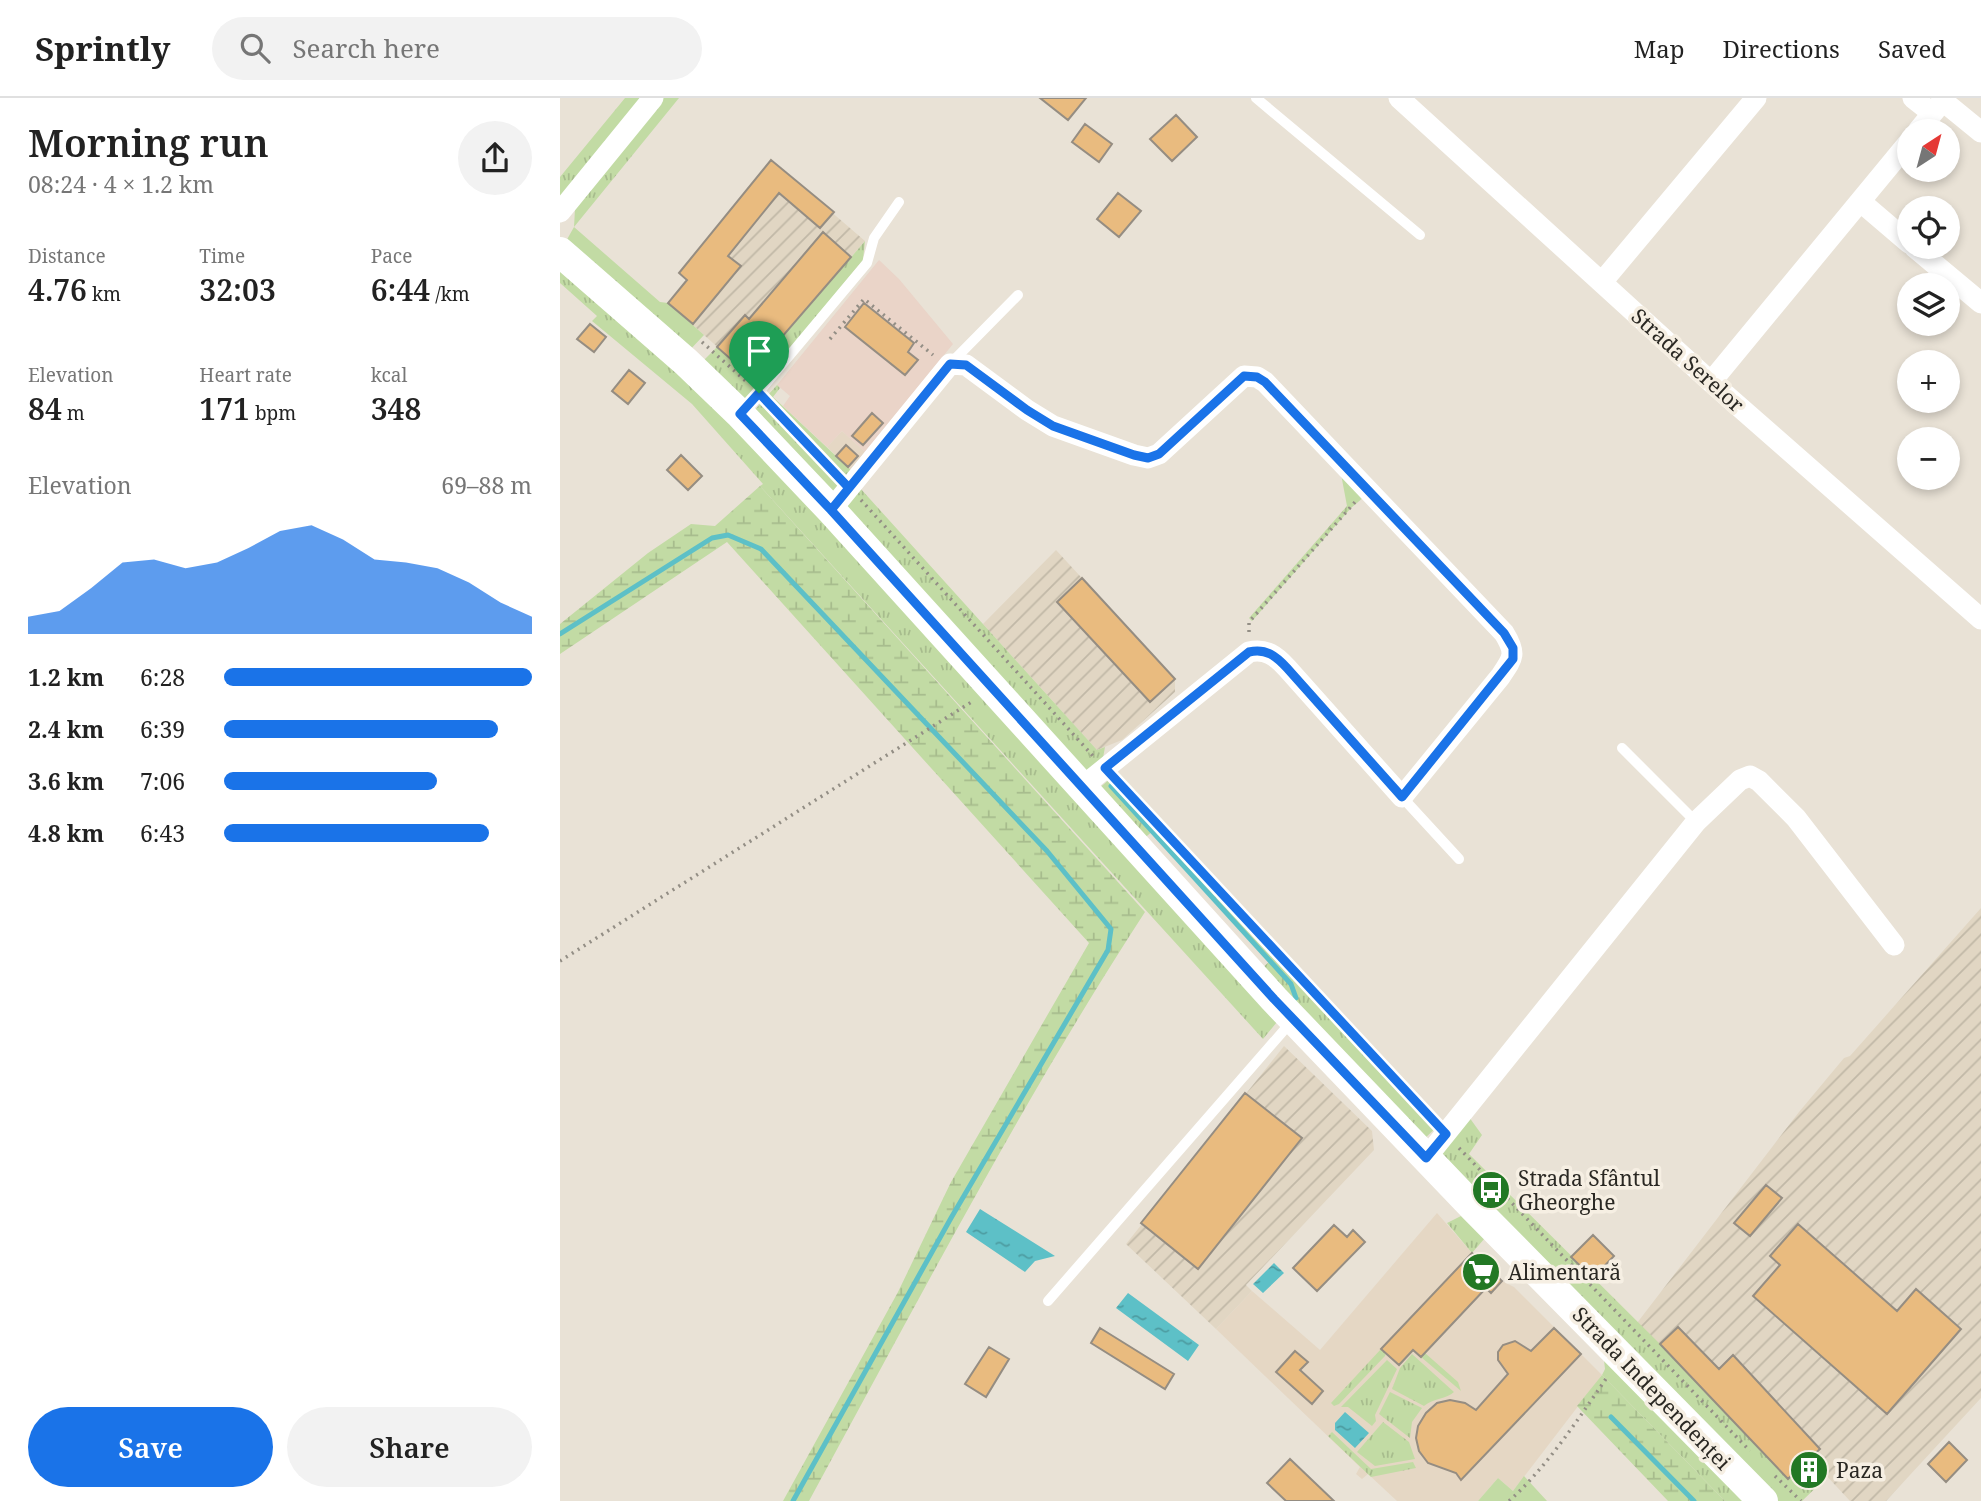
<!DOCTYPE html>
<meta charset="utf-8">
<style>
:root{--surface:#fff;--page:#f2f2f2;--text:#222;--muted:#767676;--line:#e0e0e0;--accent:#1a73e8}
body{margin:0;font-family:"Noto Serif",serif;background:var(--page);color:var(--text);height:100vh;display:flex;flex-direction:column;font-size:26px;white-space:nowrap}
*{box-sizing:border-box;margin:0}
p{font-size:23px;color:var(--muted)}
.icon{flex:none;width:38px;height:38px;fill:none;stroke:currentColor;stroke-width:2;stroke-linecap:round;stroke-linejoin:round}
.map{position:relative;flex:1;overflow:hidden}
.drawer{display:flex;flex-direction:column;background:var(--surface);width:560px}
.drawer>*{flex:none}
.needle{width:46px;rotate:36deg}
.fabs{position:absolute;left:1337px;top:21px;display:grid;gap:14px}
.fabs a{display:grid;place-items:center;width:63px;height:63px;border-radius:50%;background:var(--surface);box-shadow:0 4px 10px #0003;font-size:35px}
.pin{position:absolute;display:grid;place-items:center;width:60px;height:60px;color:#fff;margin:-72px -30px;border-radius:50% 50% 50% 0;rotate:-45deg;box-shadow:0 0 7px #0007}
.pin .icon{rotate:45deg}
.round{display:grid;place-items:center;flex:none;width:74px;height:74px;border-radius:37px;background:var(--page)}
.summary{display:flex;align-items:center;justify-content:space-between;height:119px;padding:0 28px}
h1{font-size:38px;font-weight:600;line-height:52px}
.metrics{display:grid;grid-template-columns:repeat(3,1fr);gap:10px;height:119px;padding:7px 28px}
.metrics div{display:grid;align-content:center}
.metrics b{font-size:30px;font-weight:600}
.metrics small{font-size:19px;font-weight:400}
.metrics p{font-size:19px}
.chart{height:196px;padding:14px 28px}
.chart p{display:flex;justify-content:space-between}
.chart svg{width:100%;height:126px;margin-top:7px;fill:var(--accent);opacity:.7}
.primary-button{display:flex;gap:14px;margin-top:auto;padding:14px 28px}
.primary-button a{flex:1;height:80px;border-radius:42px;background:var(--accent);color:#fff;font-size:28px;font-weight:600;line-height:80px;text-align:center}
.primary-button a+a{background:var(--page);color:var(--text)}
ul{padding:0 28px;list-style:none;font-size:23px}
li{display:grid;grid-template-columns:112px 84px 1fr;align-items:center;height:52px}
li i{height:18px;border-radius:9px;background:var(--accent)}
header{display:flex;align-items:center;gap:42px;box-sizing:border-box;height:98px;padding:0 35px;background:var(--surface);border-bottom:2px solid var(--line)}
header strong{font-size:33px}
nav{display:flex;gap:38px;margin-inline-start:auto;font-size:24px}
.search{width:490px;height:63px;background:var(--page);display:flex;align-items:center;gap:18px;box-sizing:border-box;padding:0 24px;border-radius:38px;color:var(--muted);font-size:26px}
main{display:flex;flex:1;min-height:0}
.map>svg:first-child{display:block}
.commercial{fill:#e5d7c4}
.industrial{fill:url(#industrial-furrows)}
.education{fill:#ead4c8}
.grass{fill:url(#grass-tufts)}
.wetland{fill:url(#wetland-marsh)}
.green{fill:#c2dba4}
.water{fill:url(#water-ripples)}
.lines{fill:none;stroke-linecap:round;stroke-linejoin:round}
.stream{stroke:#5dc0c7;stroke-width:5}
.building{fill:#e9bb7f;stroke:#958d82;stroke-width:2}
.path{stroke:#938e85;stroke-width:3.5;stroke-dasharray:2 5;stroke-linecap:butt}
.service{stroke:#fff;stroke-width:10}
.minor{stroke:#fff;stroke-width:21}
.secondary{stroke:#fff;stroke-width:30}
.route-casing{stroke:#fff;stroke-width:14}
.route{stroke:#1a73e8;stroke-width:9}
.labels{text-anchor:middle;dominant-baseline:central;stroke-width:7;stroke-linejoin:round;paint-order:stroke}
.street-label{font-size:21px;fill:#2a2823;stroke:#f6efe3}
.poi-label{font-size:21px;fill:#2a2823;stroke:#f6efe3;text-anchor:start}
</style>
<header>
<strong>Sprintly</strong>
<div class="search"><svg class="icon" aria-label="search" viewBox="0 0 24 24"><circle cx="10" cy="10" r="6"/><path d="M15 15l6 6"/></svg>Search here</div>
<nav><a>Map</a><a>Directions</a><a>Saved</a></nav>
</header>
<main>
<section class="drawer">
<div class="summary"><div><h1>Morning run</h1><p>08:24 · 4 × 1.2 km</p></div><a class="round"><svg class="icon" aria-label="share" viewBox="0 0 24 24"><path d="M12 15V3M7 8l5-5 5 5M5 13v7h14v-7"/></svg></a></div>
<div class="metrics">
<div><p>Distance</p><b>4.76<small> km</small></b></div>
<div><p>Time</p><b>32:03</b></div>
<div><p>Pace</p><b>6:44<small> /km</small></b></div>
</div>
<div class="metrics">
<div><p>Elevation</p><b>84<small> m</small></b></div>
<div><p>Heart rate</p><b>171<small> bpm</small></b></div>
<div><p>kcal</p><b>348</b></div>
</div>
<div class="chart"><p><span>Elevation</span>69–88 m</p>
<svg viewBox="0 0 160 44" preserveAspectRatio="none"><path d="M0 44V38L10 36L20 28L30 19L40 18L50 21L60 19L70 14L80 8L90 6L100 11L110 18L120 19L130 21L140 26L150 33L160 38V44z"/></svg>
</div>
<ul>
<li><b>1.2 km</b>6:28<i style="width:100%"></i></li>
<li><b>2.4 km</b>6:39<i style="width:89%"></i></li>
<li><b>3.6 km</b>7:06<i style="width:69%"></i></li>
<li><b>4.8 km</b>6:43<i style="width:86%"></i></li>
</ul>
<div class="primary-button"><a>Save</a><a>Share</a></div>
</section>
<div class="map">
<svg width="1421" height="1403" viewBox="0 0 1421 1403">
<defs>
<pattern id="industrial-furrows" width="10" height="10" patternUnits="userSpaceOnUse" patternTransform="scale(1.75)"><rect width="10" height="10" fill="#e1d6c3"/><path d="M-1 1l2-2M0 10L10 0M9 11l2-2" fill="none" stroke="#c1b8a7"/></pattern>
<pattern id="grass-tufts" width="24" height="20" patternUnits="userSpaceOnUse" patternTransform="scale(1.75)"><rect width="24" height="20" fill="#c2dba4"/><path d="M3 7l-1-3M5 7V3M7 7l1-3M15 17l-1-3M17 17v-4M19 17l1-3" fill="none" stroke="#a7bc8d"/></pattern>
<pattern id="wetland-marsh" width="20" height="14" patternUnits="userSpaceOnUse" patternTransform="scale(1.75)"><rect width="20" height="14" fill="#c2dba4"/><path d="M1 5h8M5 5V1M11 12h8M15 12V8" fill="none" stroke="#a7bc8d"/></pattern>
<pattern id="water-ripples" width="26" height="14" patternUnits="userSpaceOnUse" patternTransform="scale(1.75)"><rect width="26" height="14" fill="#5dc0c7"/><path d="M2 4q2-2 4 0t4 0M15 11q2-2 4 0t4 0" fill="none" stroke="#4d9ca1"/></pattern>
</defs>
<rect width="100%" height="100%" fill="#e9e2d6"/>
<path class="commercial" d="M 282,333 L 305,354 L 291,372 L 267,349 Z
M 877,1115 L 912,1155 L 942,1183 L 954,1189 L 1042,1277 L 953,1393 L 938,1380 L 918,1403 L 837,1403 L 808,1376 L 802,1381 L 796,1376 L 800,1369 L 656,1231 L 692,1193 L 760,1252 Z"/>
<path class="industrial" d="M 211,62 L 305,143 L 189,277 L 108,205 L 127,182 L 119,175 Z
M 496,452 L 615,581 L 615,594 L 562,642 L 537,652 L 423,526 Z
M 1421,810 L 1421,1300 L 1326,1403 L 1290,1403 L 1250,1360 L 1228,1381 L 1077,1225 L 1239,1014 L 1284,960 L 1290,958 Z
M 724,948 L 812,1033 L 814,1052 L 686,1187 L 692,1193 L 656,1231 L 566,1146 Z"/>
<path class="education" d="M 319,162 L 339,181 L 393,246 L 305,354 L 282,333 L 267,349 L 223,308 L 230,298 L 217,287 Z"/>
<path class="grass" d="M 65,0 L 82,0 L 0,100 L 0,79 Z
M 101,0 L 119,0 L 14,129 L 100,204 L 108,205 L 144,237 L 128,254 L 5,145 L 14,129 L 15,111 Z
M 305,143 L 303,162 L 183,307 L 139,267 L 157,249 L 190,277 Z
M 0,162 L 175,321 L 717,924 L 703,941 L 200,388 L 203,386 L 132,306 L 32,223 L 37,218 L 0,185 Z
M 217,287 L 220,290 L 213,299 L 291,372 L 271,397 L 192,315 Z
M 781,376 L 804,399 L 791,410 L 692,523 L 689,520 L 787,408 Z
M 300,390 L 537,652 L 545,649 L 543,660 L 522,677 L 284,411 Z
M 558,674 L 882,1024 L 862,1043 L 698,874 L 711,862 L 594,732 L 581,743 L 537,692 Z
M 909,1019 L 922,1037 L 909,1056 L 1100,1246 L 1228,1380 L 1237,1372 L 1249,1383 L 1261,1371 L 1268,1378 L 1242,1403 L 1216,1403 L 878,1057 Z
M 901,1118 L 925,1140 L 912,1155 L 887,1125 Z
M 821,1251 L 826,1255 L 825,1258 L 779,1306 L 774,1308 L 771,1305 Z
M 865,1255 L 898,1284 L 901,1293 L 861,1259 Z
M 852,1256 L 894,1294 C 887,1301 873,1300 864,1308 L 832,1291 L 840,1270 Z
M 827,1262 L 837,1271 L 815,1317 L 816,1323 L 812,1328 L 788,1309 L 781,1309 Z
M 1044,1262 L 1190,1403 L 1165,1403 L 1042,1277 L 1045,1271 Z
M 830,1294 L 862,1310 L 852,1324 L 850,1340 L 819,1316 Z
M 823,1324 L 849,1344 L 855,1361 L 815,1368 L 797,1354 Z
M 772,1334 L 811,1371 L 853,1364 L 856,1370 L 811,1379 L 768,1338 Z"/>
<path class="wetland" d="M 200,388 L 585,814 C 462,1003 357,1205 249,1403 L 223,1403 L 338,1194 L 391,1084 L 529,845 L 167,444 L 0,556 L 0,526 L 88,455 L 131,426 L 155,428 Z
M 1042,1277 L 1165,1403 L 1108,1403 L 1017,1308 Z"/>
<path class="green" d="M 964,1378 L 987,1403 L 918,1403 L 938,1380 L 953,1393 Z"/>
<path class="water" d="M 420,1111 L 495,1158 L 475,1163 L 465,1174 L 406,1134 Z
M 714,1165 L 724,1175 L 703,1195 L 693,1186 Z
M 568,1195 L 639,1247 L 628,1263 L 556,1210 Z
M 785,1314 L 809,1335 L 795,1350 L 775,1332 L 775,1325 Z"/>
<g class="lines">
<path class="stream" d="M 0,536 L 152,440 L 168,437 L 201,451 L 487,753 L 551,831 L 548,852 L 391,1120 L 233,1403
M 551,688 L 731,886 L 736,900
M 1051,1319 L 1134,1403"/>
</g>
<path class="building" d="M 480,0 L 526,0 L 508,22 Z
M 616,17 L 637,39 L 612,63 L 590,41 Z
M 525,26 L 552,46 L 539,64 L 512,44 Z
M 211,62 L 274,114 L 260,130 L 219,95 L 168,158 L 181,168 L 133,226 L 108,205 L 127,182 L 119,175 Z
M 558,95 L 581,113 L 559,139 L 537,121 Z
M 263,134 L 291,159 L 189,277 L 157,249 L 185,217 L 189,221 Z
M 304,205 L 354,245 L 348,254 L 358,262 L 345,277 L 285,229 Z
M 30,226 L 46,239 L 34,254 L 17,241 Z
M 69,272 L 85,285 L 68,306 L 52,293 Z
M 312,315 L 323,325 L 303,347 L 292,338 Z
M 286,347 L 298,358 L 288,369 L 276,358 Z
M 121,357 L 142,378 L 128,392 L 107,372 Z
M 522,480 L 615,581 L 590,604 L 497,504 Z
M 685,995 L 742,1040 L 638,1171 L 581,1125 Z
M 1206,1087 L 1222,1100 L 1190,1138 L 1174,1125 Z
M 1238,1126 L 1337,1213 L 1356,1191 L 1401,1231 L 1327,1316 L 1193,1198 L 1220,1167 L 1210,1158 Z
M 774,1127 L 787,1139 L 793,1132 L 805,1144 L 757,1193 L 733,1170 Z
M 1033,1137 L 1054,1158 L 1033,1180 L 1011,1159 Z
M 912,1155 L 942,1183 L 931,1195 L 926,1190 L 861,1259 L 853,1252 L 839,1267 L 821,1251 Z
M 1118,1229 L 1159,1271 L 1173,1257 L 1260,1351 L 1250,1360 L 1261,1371 L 1249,1384 L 1237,1372 L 1228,1381 L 1100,1246 Z
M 540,1230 L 614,1276 L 605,1291 L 531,1245 Z
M 994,1230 L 1021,1256 L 901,1382 L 896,1375 L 868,1365 L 859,1353 L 856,1340 L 858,1328 L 866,1315 L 877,1305 L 890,1302 L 905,1305 L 916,1312 L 948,1276 L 938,1262 L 938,1254 L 943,1247 L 955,1243 L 971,1253 Z
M 429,1249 L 449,1261 L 426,1299 L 405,1286 Z
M 735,1253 L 748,1264 L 740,1272 L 763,1293 L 752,1306 L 716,1274 Z
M 1389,1344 L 1407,1362 L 1386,1384 L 1368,1366 Z
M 730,1361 L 774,1403 L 726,1403 L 707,1385 Z"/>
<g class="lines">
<path class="path" d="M 270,241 L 304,201 L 373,257
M 142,244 L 189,286
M 207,304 L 276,376
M 301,402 L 533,658
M 689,534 L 689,524 L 795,404
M 559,683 L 872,1022
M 0,863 L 413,603
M 899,1050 L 1190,1353
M 1215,1378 L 1241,1403
M 949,1403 C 988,1368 1018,1321 1048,1278"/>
<path class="service" d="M 696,0 L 860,137
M 391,265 L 458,197
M 182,314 L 307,165 L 314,140 L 339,104
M 1062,650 L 1136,724
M 842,699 L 899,761
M 488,1203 L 732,923"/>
<path class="minor" d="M 839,0 L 1151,284 L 1421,521
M 1353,0 L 1372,15
M 1383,3 L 1421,34
M 1358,33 L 1385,0
M 1301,104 L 1349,145
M 0,114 L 93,0
M 1354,149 L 1421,205
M 1042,184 L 1196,0
M 1151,284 L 1349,44
M 271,412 L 390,266 L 406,267 L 467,312 L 493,328 L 574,357 L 588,360 L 599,356 L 684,278 L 697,279 L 705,284 L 944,535 C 957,556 953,560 940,579 L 842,699 L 727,570 C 716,558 706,550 689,554 L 522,689
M 866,1060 L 1136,724 L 1180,682 L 1190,678 L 1199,683 L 1236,720 L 1334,847"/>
<path class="secondary" d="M 0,154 L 126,264 L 180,316 L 271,412 L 714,901 L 915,1111 L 1203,1403"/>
</g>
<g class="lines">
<defs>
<path id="route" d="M 199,295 L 289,390 L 271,412 L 714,901 L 866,1060 L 886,1036 L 545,670 L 689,554 C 706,550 716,558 727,570 L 842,699 L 953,561 L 953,550 L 944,535 L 705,284 L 697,279 L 684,278 L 599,356 L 588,360 L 574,357 L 493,328 L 467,312 L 406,267 L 390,266 L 271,412 L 180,316 L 199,295"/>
</defs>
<use href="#route" class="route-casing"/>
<use href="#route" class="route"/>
</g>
<defs>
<symbol id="bus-disc" viewBox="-11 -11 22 22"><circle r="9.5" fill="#227824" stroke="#f6efe3"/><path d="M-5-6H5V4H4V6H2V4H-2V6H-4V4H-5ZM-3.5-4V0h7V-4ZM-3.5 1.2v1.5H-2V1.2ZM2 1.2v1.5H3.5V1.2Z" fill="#fff"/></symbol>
<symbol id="supermarket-disc" viewBox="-11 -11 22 22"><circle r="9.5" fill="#227824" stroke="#f6efe3"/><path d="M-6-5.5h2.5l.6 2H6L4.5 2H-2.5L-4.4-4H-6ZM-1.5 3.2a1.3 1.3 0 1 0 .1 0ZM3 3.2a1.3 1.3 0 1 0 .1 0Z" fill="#fff"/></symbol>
<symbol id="building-disc" viewBox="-11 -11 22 22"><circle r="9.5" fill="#227824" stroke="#f6efe3"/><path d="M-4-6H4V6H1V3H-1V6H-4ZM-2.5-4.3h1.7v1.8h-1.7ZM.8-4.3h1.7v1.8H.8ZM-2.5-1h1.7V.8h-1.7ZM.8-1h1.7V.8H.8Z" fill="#fff"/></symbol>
</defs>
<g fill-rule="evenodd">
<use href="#bus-disc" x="909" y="1070" width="44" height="44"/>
<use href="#supermarket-disc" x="899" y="1152" width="44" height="44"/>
<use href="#building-disc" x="1227" y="1350" width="44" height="44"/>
</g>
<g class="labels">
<g class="street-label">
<text transform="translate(1128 262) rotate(42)">Strada Serelor</text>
<text transform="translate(1092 1290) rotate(46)">Strada Independenței</text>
</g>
<g class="poi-label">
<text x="958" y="1080">Strada Sfântul<tspan x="958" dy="24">Gheorghe</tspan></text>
<text x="948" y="1174">Alimentară</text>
<text x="1276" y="1372">Paza</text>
</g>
</g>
</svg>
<div class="fabs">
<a><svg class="needle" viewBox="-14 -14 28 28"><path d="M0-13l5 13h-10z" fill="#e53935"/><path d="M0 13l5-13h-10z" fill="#767676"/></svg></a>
<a><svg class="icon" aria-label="locate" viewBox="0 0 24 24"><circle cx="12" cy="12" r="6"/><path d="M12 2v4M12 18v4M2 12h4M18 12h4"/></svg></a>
<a><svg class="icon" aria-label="layers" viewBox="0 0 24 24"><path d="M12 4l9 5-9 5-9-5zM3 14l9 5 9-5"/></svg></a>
<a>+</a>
<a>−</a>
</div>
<div class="pin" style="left:199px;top:295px;background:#1e9e55"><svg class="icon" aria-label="arrive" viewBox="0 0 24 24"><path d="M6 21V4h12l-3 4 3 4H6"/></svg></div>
</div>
</main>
